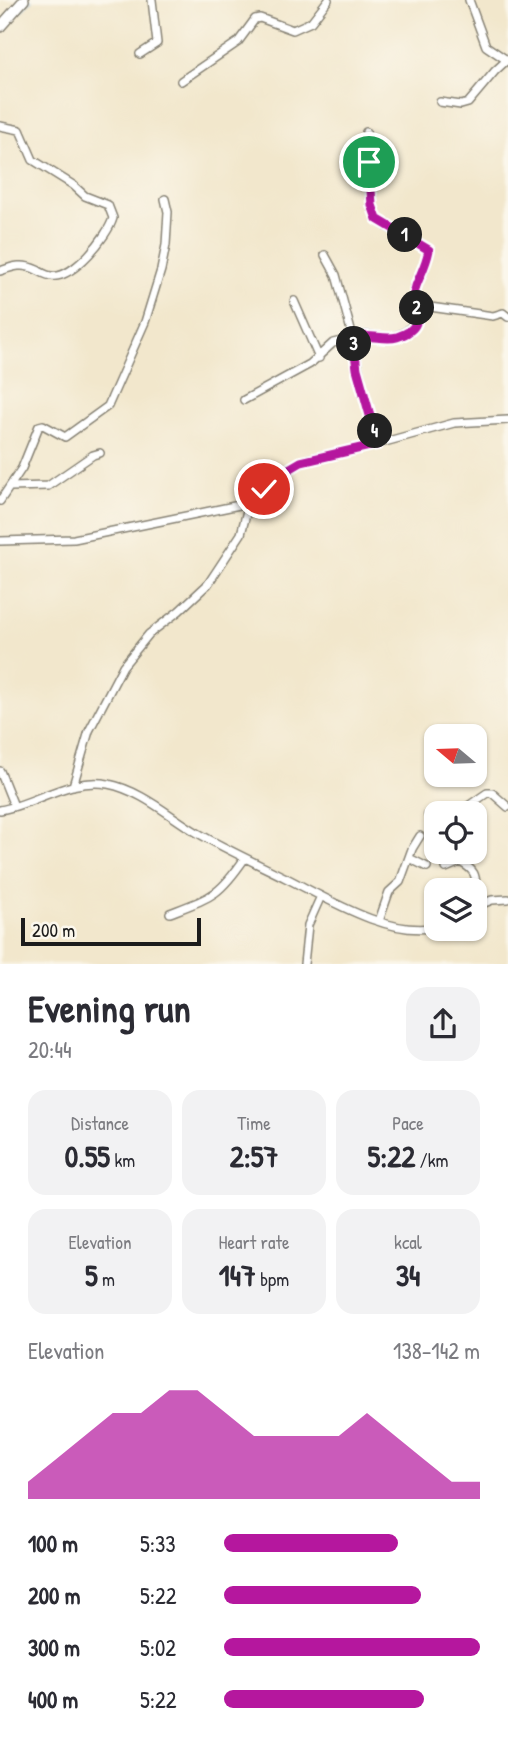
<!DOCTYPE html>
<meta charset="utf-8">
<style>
:root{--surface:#fff;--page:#f2f2f3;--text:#2b2b33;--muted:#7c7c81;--accent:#b5179e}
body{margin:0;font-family:"Patrick Hand",sans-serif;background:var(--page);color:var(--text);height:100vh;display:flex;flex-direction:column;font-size:26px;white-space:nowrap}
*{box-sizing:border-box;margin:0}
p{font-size:23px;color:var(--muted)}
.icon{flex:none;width:38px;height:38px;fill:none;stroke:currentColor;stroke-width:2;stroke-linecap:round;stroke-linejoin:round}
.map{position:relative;height:964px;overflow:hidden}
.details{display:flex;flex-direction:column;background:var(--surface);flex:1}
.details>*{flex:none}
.needle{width:46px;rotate:289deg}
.controls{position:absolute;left:424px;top:724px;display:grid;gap:14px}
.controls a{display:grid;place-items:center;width:63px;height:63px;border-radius:14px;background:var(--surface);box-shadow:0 2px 5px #0004;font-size:35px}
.scale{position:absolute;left:21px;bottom:18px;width:180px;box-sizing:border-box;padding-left:7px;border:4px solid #1c1c1c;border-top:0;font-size:19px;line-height:24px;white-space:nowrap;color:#1c1c1c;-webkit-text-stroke:5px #fbf7ec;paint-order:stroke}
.pin{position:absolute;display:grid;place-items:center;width:60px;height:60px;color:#fff;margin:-30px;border:4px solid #fff;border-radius:50%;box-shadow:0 2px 7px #0007}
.km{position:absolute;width:35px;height:35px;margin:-18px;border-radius:50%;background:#222;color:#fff;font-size:19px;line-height:35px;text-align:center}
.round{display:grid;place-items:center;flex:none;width:74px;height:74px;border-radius:21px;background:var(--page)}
.headline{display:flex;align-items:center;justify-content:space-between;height:119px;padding:0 28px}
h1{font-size:38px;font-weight:700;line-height:52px}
.metrics{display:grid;grid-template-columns:repeat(3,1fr);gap:10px;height:119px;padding:7px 28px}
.metrics div{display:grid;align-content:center;border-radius:18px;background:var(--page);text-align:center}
.metrics b{font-size:30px;font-weight:700}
.metrics small{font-size:19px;font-weight:400}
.metrics p{font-size:19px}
.chart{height:196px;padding:14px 28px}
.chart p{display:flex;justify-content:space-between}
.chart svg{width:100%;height:126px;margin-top:7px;fill:var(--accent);opacity:.7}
ul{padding:0 28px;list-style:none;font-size:23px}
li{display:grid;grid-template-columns:112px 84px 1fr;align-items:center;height:52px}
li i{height:18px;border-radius:9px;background:var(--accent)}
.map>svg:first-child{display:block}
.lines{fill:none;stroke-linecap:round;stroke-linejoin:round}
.stream{stroke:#68a9dc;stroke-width:2}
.minor-casing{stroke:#878274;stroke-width:10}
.tertiary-casing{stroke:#878274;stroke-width:12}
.minor{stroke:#fff;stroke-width:7}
.tertiary{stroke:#fff;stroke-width:9}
.route-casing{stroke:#fff;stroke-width:14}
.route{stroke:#b5179e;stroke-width:9}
</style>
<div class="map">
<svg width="508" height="964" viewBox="0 0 508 964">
<rect width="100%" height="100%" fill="#fbf7ec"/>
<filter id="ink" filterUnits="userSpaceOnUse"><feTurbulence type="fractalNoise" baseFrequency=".0143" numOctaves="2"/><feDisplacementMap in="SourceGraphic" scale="14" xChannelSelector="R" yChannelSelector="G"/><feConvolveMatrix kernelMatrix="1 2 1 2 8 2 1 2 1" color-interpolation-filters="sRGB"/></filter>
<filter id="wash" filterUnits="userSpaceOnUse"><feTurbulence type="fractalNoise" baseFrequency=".00686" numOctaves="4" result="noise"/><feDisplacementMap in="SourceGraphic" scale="28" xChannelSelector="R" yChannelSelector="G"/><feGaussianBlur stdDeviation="1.57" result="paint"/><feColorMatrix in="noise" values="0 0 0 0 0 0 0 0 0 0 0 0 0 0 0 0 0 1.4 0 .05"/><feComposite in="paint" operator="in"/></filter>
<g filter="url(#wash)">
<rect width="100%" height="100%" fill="#f2e7cc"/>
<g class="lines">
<path class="stream" d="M 20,11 L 31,0"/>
</g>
</g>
<g filter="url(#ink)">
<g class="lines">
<defs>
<path id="minor" d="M 469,0 L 486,46 L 508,61
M 140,54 L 157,43 L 152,0
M 181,81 L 238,42 L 255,19 L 260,18 L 293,30 L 311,22 L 328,0
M 440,102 L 461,105 L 468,103 L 495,71 L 508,59
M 0,126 L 20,130 L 33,160 L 73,185 L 85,196 L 108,205 L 113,218 C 108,236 73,279 52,276 C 47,276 41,272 37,270 C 23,263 14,266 0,271
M 325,255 L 336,275 L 353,338 L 361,384 L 378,444
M 294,301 L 319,358
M 416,305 L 493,316 L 503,313 L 508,317
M 244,400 L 310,364 L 333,343 L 366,335 L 392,338 L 407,331 L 417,320 L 414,290 L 424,270 L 429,250 C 416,238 387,231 377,218 C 365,202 372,154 366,132
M 10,487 L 48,486 L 93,455 L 100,453
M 0,501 L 22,468 L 39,426 L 43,425 L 65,437 L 108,406 L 145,322 L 161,270 L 166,245 L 168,212 L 165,199
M 0,541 L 74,539 L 249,503 L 284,472 L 309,459 L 359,449 L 454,423 L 508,420
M 0,771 L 14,806
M 73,786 L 89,731 L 123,666 L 149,634 L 179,611 L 208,584 L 241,534 L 249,503
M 0,810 C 36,804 70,777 108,784 C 140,790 168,815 196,832 C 225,849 256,863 286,878 C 326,898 390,938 436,927
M 449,814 L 461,811 L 487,793 L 492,793 L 508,807
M 428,815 L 436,815
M 409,858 L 427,867
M 446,868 L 460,862 C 485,875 470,883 480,904
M 474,907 L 492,900 L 508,899
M 170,913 C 212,897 219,896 245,858
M 379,921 L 389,892 L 400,882 L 412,849 L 420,836
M 304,964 L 308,925 L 321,896"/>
<path id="tertiary" d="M 0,27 L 24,0"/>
</defs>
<use href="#minor" class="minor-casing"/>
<use href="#tertiary" class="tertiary-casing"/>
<use href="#minor" class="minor"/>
<use href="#tertiary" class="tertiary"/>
</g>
</g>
<g class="lines" filter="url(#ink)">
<defs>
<path id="route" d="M 264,489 L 284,472 L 301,462 L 378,444 L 357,369 L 353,338 C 370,333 384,341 397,337 C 432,326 409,305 416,286 C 421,273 426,265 429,250 L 377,219 L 372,205 L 369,162"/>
</defs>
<use href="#route" class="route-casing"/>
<use href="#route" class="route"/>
</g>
</svg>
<div class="controls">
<a><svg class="needle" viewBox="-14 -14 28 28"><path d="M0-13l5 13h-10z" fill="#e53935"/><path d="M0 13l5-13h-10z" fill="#7c7c81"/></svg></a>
<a><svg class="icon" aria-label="locate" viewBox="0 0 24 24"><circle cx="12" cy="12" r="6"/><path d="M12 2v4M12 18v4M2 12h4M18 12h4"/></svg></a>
<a><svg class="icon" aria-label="layers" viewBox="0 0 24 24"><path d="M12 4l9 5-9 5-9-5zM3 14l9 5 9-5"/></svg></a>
</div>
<div class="scale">200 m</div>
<div class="pin" style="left:369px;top:162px;background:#1e9e55"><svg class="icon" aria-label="arrive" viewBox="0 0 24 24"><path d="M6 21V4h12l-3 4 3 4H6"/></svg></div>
<div class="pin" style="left:264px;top:489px;background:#d93025"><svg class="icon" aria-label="check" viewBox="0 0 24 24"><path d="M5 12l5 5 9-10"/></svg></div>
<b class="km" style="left:405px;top:235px">1</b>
<b class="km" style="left:417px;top:308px">2</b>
<b class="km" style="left:354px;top:344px">3</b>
<b class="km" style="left:375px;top:431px">4</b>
</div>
<section class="details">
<div class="headline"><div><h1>Evening run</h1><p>20:44</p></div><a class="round"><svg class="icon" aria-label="share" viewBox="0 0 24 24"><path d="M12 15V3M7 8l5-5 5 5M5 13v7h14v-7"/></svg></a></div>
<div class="metrics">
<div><p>Distance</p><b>0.55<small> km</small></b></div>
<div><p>Time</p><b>2:57</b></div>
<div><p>Pace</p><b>5:22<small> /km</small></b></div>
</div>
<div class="metrics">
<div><p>Elevation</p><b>5<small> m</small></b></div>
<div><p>Heart rate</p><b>147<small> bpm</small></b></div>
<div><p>kcal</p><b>34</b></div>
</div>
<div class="chart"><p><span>Elevation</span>138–142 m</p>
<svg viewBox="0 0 160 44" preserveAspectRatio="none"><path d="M0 44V38L10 30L20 22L30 14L40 14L50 6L60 6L70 14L80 22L90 22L100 22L110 22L120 14L130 22L140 30L150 38L160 38V44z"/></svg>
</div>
<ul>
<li><b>100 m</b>5:33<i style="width:68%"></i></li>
<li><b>200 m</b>5:22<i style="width:77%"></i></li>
<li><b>300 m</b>5:02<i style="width:100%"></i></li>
<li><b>400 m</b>5:22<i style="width:78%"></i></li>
</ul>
</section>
